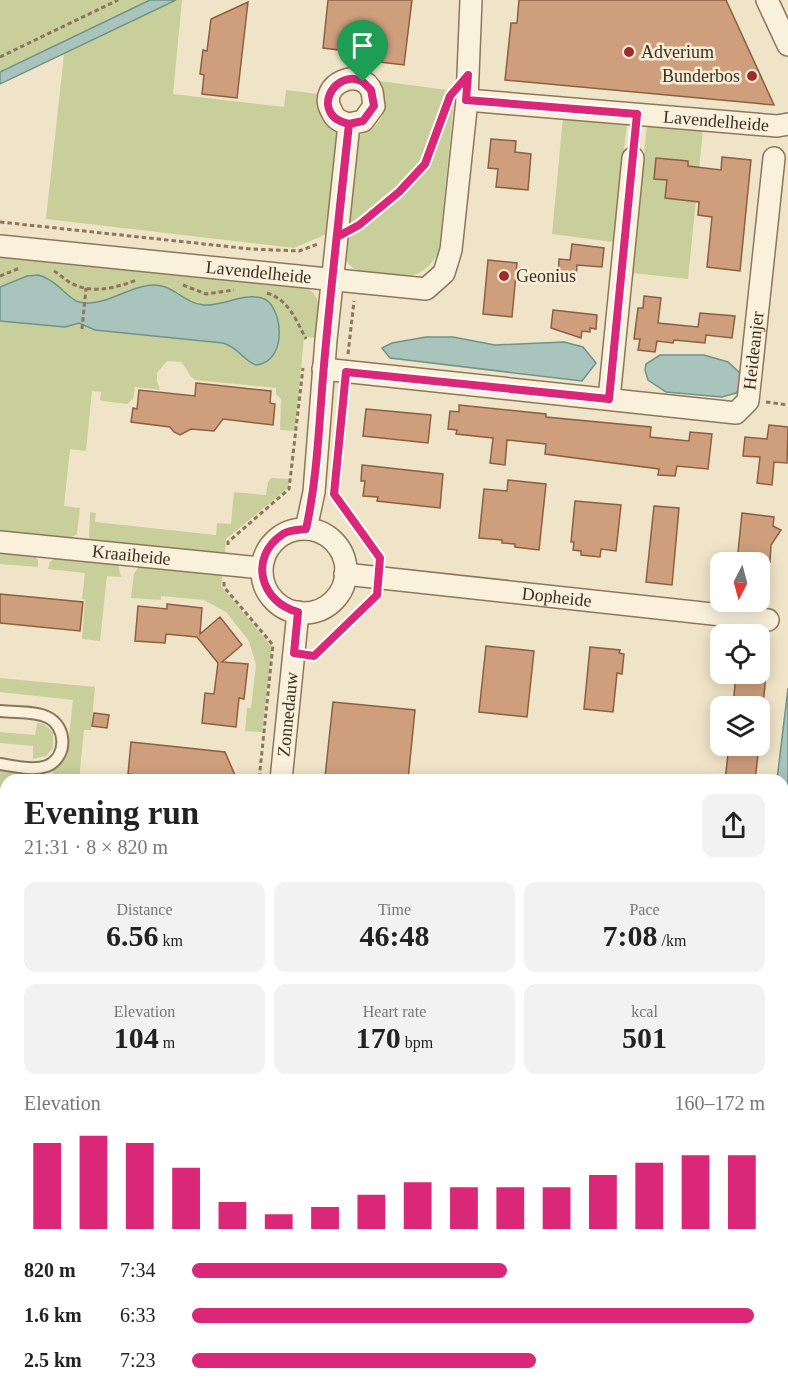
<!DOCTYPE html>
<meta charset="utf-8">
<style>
:root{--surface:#fff;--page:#f2f2f2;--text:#222;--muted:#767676;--accent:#db2777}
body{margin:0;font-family:Georgia,serif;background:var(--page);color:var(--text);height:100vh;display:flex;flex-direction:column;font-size:22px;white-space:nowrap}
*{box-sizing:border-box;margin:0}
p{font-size:20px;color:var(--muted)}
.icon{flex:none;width:33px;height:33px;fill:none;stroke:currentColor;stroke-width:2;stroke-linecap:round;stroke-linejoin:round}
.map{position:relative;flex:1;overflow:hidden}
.drawer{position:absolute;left:0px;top:774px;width:789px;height:621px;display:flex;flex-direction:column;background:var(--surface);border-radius:18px 18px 0 0;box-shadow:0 3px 15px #0003}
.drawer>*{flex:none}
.needle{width:39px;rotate:186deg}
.fabs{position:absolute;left:710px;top:552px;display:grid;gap:12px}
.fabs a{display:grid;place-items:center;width:60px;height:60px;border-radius:12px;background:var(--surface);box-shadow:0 3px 15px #0003;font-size:30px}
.pin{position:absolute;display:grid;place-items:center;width:51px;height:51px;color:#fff;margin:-62px -26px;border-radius:50% 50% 50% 0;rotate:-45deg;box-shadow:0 0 6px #0007}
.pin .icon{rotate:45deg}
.round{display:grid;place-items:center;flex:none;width:63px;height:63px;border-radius:12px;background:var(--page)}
.headline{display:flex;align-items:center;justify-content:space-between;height:102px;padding:0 24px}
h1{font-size:33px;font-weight:600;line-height:45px}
.figures{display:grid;grid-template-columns:repeat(3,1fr);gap:9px;height:102px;padding:6px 24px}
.figures div{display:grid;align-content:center;border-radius:12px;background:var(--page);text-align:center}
.figures b{font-size:30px;font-weight:600}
.figures small{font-size:16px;font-weight:400}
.figures p{font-size:16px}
.chart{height:168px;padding:12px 24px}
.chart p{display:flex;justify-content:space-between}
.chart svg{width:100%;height:108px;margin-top:6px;stroke:var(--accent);stroke-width:6}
ul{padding:0 24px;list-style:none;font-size:20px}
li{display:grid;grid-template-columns:96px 72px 1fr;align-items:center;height:45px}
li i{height:15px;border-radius:8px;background:var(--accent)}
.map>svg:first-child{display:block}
.green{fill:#c9cf9b}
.water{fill:#a9c4bc;stroke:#6f938a;stroke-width:1.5}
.building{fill:#cf9f7d;stroke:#8d5f41;stroke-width:1.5}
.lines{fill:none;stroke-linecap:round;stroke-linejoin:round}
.lane-casing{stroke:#8d765c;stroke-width:14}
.street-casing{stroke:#8d765c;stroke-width:24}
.secondary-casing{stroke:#6f573f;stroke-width:32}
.path{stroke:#8d765c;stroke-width:3;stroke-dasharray:4.5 3;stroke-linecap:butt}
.lane{stroke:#faf1dc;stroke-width:10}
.street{stroke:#faf1dc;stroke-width:21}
.secondary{stroke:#faf1dc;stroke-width:28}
.route-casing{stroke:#fff;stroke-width:12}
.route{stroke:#db2777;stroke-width:8}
.poi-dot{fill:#9e2a2b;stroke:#f7eed8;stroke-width:2}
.labels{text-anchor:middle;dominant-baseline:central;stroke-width:5;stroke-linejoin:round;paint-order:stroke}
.poi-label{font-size:18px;fill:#3d2e20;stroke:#f7eed8;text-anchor:start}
.street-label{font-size:18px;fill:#3d2e20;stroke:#f7eed8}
</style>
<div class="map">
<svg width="788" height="1395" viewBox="0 0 788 1395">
<rect width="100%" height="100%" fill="#f0e4c8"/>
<path class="green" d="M 0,0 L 150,0 L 0,72 Z
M 176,0 L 182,0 L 173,94 L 284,107 L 286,90 L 318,94 C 320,112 323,120 337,133 L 329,233 L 294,248 L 46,219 L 64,54 Z
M 372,80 L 455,91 L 439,250 C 436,260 426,270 417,274 C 405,278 366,274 355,269 C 349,266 346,260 343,254 L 357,136 C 371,133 388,118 383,101 C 381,94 375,86 372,80 Z
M 563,117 L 627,124 L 613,242 L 552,234 Z
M 647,124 L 703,130 L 688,279 L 632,273 Z
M 0,257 L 294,287 L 297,285 C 327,292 319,314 318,338 L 304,337 L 295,431 L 280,430 L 281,399 L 276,394 L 276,388 L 195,380 C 188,375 187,368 181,362 L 167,361 L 157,373 L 157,381 L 160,390 L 135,387 L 133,399 L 127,404 L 102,401 L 100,400 L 101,392 L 92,391 L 86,451 L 70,449 L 64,506 L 80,508 L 77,534 L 70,538 L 0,531 L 0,321 L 65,327 L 79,323 L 95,330 L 223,343 L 234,347 L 247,361 L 244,297 L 214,304 L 203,305 L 187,299 L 178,292 L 156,285 L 145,286 L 97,303 L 79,302 L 70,296 L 19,279 L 0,287 Z
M 271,478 L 289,479 L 289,487 L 226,539 L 225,554 L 92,540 L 89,538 L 90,512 L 96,513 L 95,522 L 216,535 L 217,523 L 231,524 L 234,492 L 266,495 L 268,482 Z
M 0,550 L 32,553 L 38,560 L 38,567 L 0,564 Z
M 57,556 L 118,564 L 121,577 L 107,576 L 100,641 L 82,639 L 85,600 L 82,599 L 85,573 L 48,569 L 50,562 Z
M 140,564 L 223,573 L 221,586 L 272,647 L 262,732 L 245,731 L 247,708 L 251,708 L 256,665 L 249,641 L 226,612 L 204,600 L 161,596 L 161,600 L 131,598 L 134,574 Z
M 0,678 L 95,687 L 91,730 L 84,730 L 79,780 L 56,780 L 52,770 L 67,754 L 73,700 L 0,692 Z
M 37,723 L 44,724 L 53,732 L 53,748 L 46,756 L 33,759 L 33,746 L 0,743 L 0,732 L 35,735 Z
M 4,770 L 19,773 L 24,780 L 6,780 L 6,851 L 2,887 L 6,888 L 6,901 L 0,903 L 0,811 L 2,788 L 0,787 L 0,771 Z
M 788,848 L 788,972 L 784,1020 L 788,1028 L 788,1053 L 783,1047 L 783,893 Z
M 0,924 L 6,924 L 6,999 L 0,995 Z
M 6,1025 L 6,1087 L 0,1088 L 0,1034 Z
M 6,1195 L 6,1232 L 0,1233 L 0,1196 Z
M 783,1210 L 788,1210 L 788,1259 L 783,1259 Z
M 253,1389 L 301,1389 L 301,1395 L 253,1395 Z"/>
<path class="water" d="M 150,0 L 176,0 L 0,84 L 0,72 Z
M 38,275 C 56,279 69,300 79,302 C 103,307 123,290 145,286 C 172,280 181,303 204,305 C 224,306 242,293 262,298 C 282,303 290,361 256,365 C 243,361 240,348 223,343 L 95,330 L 79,323 L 65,327 L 0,321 L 0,287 L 27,276 Z
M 426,337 L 453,337 L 495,345 L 564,342 L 583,347 L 596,363 L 582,381 L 390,358 L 382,348 L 392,343 Z
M 660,355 L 704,355 L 728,362 L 742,375 L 741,386 L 736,393 L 722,397 L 666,392 L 648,380 L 645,370 L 646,364 Z
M 788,688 L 788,848 L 783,893 L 783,780 L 777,780 Z
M 783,1047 L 788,1053 L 788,1131 L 783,1132 Z"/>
<path class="building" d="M 328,0 L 412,0 L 404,65 L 372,61 L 372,54 L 323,48 Z
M 519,0 L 726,0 L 774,105 L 505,80 L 511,23 L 517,23 Z
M 248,2 L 237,98 L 202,94 L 204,75 L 200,74 L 203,50 L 207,51 L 211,19 Z
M 491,139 L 516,141 L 515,152 L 531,154 L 528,190 L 496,187 L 498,169 L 488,168 Z
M 722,157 L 751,160 L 740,271 L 707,267 L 712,217 L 698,215 L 699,202 L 665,198 L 667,180 L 654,179 L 656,158 L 688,161 L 688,166 L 721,170 Z
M 572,244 L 604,248 L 602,267 L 577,265 L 576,278 L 558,276 L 559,259 L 570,260 Z
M 488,260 L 517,263 L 512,317 L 483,314 Z
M 644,296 L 661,298 L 658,323 L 698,327 L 700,313 L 735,316 L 732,338 L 706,335 L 705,343 L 674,340 L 673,343 L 657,341 L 655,352 L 638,350 L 640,339 L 634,339 L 638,308 L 643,308 Z
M 553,310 L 597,315 L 596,329 L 590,328 L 590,332 L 582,331 L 581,338 L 551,328 Z
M 196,383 L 271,391 L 270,403 L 275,404 L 273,425 L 223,419 L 214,431 L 191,429 L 180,435 L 174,432 L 170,427 L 131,422 L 133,408 L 137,409 L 139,390 L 195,396 Z
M 459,405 L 546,414 L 546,417 L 651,427 L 650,437 L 689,441 L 690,432 L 712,434 L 708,469 L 677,466 L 675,476 L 658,475 L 659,469 L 545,454 L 546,444 L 507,440 L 505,465 L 490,463 L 493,438 L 456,434 L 457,430 L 448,429 L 450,411 L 459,412 Z
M 366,409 L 431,415 L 428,443 L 363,436 Z
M 769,425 L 788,427 L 787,463 L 774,462 L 772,485 L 757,483 L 760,457 L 743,456 L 745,437 L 767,439 Z
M 362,465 L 443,474 L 440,508 L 377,501 L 378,497 L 363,496 L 365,481 L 361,481 Z
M 508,480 L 546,484 L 539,550 L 515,547 L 515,544 L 502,543 L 502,540 L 479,538 L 484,489 L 507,491 Z
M 575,501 L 621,505 L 616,551 L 601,549 L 600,557 L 581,555 L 581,551 L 573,550 L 574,542 L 571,542 Z
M 654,506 L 679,508 L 672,585 L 646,582 Z
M 742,513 L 774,517 L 773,526 L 781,530 L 771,545 L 770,562 L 737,562 Z
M 0,594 L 83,602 L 80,631 L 0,623 Z
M 167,604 L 202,608 L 200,634 L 220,617 L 242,645 L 222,662 L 248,664 L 244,699 L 239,698 L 236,727 L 202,723 L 205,693 L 214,694 L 218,663 L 197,637 L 166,634 L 165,643 L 135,641 L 138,606 L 167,609 Z
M 486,646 L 534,651 L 527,717 L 479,712 Z
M 590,647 L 620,650 L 619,653 L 624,654 L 622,674 L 617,673 L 613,712 L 584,709 Z
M 736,674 L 766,674 L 763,706 L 733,706 Z
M 333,702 L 415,710 L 408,780 L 357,780 L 325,777 Z
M 94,713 L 109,715 L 107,728 L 92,726 Z
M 131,742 L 225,752 L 237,780 L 184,780 L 128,774 Z
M 729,746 L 759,746 L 755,780 L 725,780 Z"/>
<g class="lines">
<defs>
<path id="lane" d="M 0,711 C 15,713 34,711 47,717 C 67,726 68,757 47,766 C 33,771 14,766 0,764
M 335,1395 L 335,1389"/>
<g id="street">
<path d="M 767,0 L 788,45"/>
<path id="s1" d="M 467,100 L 777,126 L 788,124"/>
<path id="s2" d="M 0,246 L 426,289 L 444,273 L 451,250 L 467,100 L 471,0"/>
<path id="s3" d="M 323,369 L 736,413 L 748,401 L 774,158"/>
<path d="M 609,399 L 633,158"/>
<path d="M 306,529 L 314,492 L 326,340 L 349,124 C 345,123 339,121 336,118 C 334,117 332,112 331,110 C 317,84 362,65 372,92 C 373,96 373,102 374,106 L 363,121 L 349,124"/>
<circle cx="304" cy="571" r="42"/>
<path id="s4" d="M 0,542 L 261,568"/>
<path id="s5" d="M 345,574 L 768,620"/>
<path id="s6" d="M 281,780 L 298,612"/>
<path d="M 0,1372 L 6,1372"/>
<path d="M 76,1389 L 83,1395"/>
<path d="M 307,1389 L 307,1395"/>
<path d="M 707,1389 L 788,1391"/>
<path d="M 243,1395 L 244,1389"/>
<path d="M 483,1395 L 483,1389"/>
</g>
<path id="secondary" d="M 0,1166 L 6,1165
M 783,1179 L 788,1179"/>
</defs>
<use href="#lane" class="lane-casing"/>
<use href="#street" class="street-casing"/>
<use href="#secondary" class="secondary-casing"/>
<path class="path" d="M 0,57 L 118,0
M 0,222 L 251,249 L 299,251 L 318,244
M 356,227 L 399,192 L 425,164 L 445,112
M 54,271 C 61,275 67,282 75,285 C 96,294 117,287 137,280
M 0,276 L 20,268
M 183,285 L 206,294 L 234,290
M 267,293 C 289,300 296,320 306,339
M 82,329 L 86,288
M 348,354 L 354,301
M 766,402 L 788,405
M 339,444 L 344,391
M 334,492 L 380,560
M 228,545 L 228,542 L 289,489 L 303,368
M 224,582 L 224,587 L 273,645 L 259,780
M 313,655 L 375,596
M 0,1121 L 6,1120
M 0,1194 L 6,1192
M 783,1206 L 788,1207
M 783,1261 L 788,1261"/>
<use href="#lane" class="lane"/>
<use href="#street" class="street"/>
<use href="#secondary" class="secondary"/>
</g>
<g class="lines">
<defs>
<path id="route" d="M 363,82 L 371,90 L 374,106 L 363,121 L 349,124 C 340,205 331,285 324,365 C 319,420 318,475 306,529 C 299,530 289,530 283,534 C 248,557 260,602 298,612 L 294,653 L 314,656 L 377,595 L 380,558 L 334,494 L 346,372 L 609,399 L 637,114 L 466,100 L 468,75 L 450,96 L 425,164 L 399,192 L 359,225 L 337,237 L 349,124 C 345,123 339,121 335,118 C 320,105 331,81 350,79 C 354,78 359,80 363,82"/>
</defs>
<use href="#route" class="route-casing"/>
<use href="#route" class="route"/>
</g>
<g class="poi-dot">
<circle cx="629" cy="52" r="6"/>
<circle cx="752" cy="76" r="6"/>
<circle cx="504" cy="276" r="6"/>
</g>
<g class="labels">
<g class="poi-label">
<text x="641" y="52">Adverium</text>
<text x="740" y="76" text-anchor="end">Bunderbos</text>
<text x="516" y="276">Geonius</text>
</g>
<g class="street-label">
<text stroke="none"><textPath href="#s1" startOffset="250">Lavendelheide</textPath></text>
<text stroke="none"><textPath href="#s2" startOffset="260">Lavendelheide</textPath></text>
<text stroke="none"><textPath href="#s3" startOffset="483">Heideanjer</textPath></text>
<text stroke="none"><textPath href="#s4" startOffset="132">Kraaiheide</textPath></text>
<text stroke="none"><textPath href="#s5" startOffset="213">Dopheide</textPath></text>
<text stroke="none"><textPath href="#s6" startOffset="66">Zonnedauw</textPath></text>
</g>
</g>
</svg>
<div class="fabs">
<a><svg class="needle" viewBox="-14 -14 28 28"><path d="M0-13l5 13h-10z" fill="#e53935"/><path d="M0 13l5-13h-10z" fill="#767676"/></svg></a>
<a><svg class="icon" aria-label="locate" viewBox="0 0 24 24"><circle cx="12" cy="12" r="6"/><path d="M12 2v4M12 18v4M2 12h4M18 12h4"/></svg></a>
<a><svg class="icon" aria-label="layers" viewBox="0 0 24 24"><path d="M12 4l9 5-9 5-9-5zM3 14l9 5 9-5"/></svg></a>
</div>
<div class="pin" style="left:363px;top:82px;background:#1e9e55"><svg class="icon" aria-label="arrive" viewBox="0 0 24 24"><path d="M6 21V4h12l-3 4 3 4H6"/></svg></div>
<section class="drawer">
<div class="headline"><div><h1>Evening run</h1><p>21:31 · 8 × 820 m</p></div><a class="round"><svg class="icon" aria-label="share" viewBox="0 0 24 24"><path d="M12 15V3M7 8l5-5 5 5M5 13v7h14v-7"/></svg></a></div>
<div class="figures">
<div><p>Distance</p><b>6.56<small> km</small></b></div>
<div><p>Time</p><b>46:48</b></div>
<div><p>Pace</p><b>7:08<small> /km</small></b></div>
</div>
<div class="figures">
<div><p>Elevation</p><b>104<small> m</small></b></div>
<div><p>Heart rate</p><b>170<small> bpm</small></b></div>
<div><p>kcal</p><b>501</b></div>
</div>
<div class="chart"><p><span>Elevation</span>160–172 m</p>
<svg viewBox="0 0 160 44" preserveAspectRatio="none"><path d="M5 44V9M15 44V6M25 44V9M35 44V19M45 44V33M55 44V38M65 44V35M75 44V30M85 44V25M95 44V27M105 44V27M115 44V27M125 44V22M135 44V17M145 44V14M155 44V14"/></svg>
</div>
<ul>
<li><b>820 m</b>7:34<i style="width:55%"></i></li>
<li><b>1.6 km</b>6:33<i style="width:98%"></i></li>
<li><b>2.5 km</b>7:23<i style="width:60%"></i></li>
</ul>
</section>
</div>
